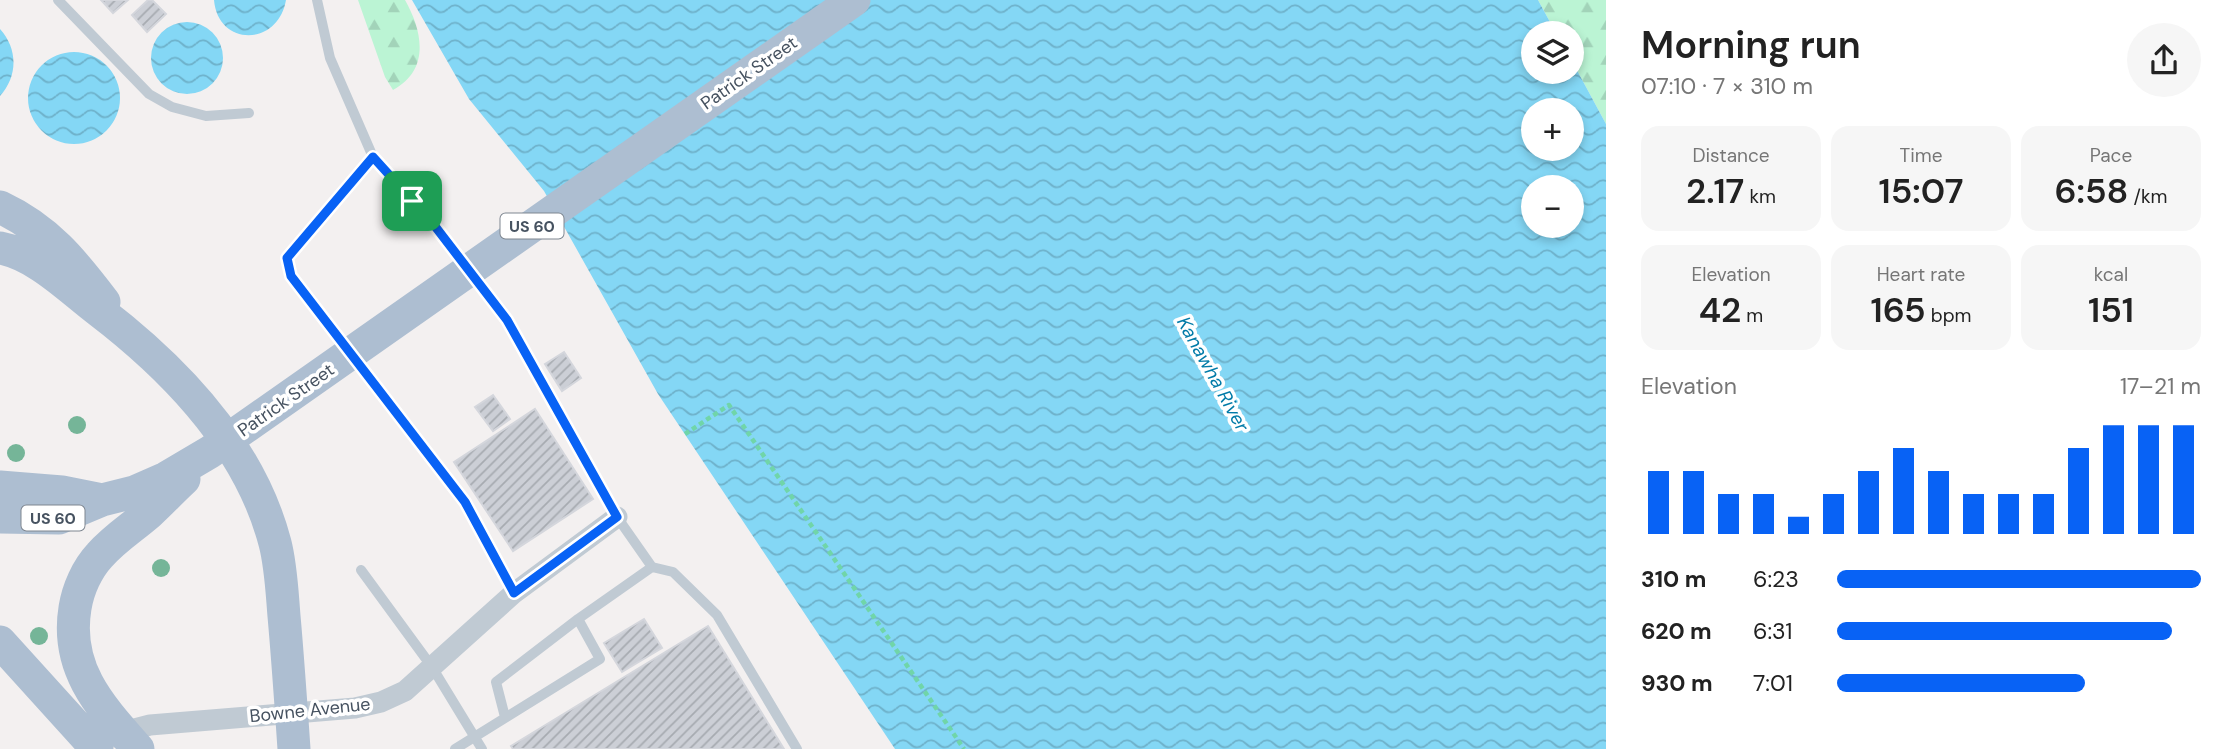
<!DOCTYPE html>
<meta charset="utf-8">
<style>
:root{--surface:#fff;--page:#f6f6f6;--text:#222;--muted:#767676;--accent:#0862f5}
body{margin:0;font-family:"DM Sans",sans-serif;background:var(--page);color:var(--text);height:100vh;display:flex;flex-direction:column;font-size:26px;white-space:nowrap}
*{box-sizing:border-box;margin:0}
p{font-size:23px;color:var(--muted)}
.icon{flex:none;width:38px;height:38px;fill:none;stroke:currentColor;stroke-width:2;stroke-linecap:round;stroke-linejoin:round}
.map{position:relative;flex:1;overflow:hidden}
.drawer{display:flex;flex-direction:column;background:var(--surface);width:630px}
.drawer>*{flex:none}
.buttons{position:absolute;left:1521px;top:21px;display:grid;gap:14px}
.buttons a{display:grid;place-items:center;width:63px;height:63px;border-radius:50%;background:var(--surface);box-shadow:0 4px 10px #0003;font-size:35px}
.pin{position:absolute;display:grid;place-items:center;width:60px;height:60px;color:#fff;margin:-30px;border-radius:14px;box-shadow:0 4px 10px #0006}
.round{display:grid;place-items:center;flex:none;width:74px;height:74px;border-radius:37px;background:var(--page)}
.summary{display:flex;align-items:center;justify-content:space-between;height:119px;padding:0 35px}
h1{font-size:38px;font-weight:600;line-height:52px}
.figures{display:grid;grid-template-columns:repeat(3,1fr);gap:10px;height:119px;padding:7px 35px}
.figures div{display:grid;align-content:center;border-radius:18px;background:var(--page);text-align:center}
.figures b{font-size:35px;font-weight:600}
.figures small{font-size:19px;font-weight:400}
.figures p{font-size:19px}
.chart{height:196px;padding:14px 35px}
.chart p{display:flex;justify-content:space-between}
.chart svg{width:100%;height:126px;margin-top:7px;stroke:var(--accent);stroke-width:6}
ul{padding:0 35px;list-style:none;font-size:23px}
li{display:grid;grid-template-columns:112px 84px 1fr;align-items:center;height:52px}
li i{height:18px;border-radius:9px;background:var(--accent)}
main{display:flex;flex:1;min-height:0}
.map>svg:first-child{display:block}
.forest{fill:url(#forest-firs)}
.water{fill:url(#water-waves);fill-rule:evenodd}
.building{fill:url(#building-hatch);stroke:#d4d6dc;stroke-width:2}
.lines{fill:none;stroke-linecap:round;stroke-linejoin:round}
.path{stroke:#70d5a9;stroke-width:4.5;stroke-dasharray:5 3.5;stroke-linecap:butt}
.lane{stroke:#c0cad3;stroke-width:10}
.street{stroke:#c0cad3;stroke-width:21}
.primary{stroke:#adbed1;stroke-width:33}
.tree{fill:#75b598}
.route-casing{stroke:#fff;stroke-width:14}
.route{stroke:#0862f5;stroke-width:9}
.labels{text-anchor:middle;dominant-baseline:central;stroke-width:7;stroke-linejoin:round;paint-order:stroke}
.shield{fill:#fff;stroke:#7e8690;stroke-width:2}
.shield-label{font-size:16px;font-weight:bold;fill:#465260}
.street-label{font-size:18px;fill:#465260;stroke:#fff}
.water-label{font-size:19px;font-style:italic;fill:#027ba8;stroke:#fff}
</style>
<main>
<div class="map">
<svg width="1606" height="749" viewBox="0 0 1606 749">
<defs>
<pattern id="forest-firs" width="22" height="20" patternUnits="userSpaceOnUse" patternTransform="scale(1.75)"><rect width="22" height="20" fill="#bbf4d4"/><path d="M5 1l3.5 6h-7zM16 11l3.5 6h-7z" fill="#a2d3b9"/></pattern>
<pattern id="water-waves" width="16" height="10" patternUnits="userSpaceOnUse" patternTransform="scale(1.75)"><rect width="16" height="10" fill="#84d7f5"/><path d="M0 5q4-4 8 0t8 0" fill="none" stroke="#6eb1ca"/></pattern>
<pattern id="building-hatch" width="6" height="6" patternUnits="userSpaceOnUse" patternTransform="scale(1.75)"><rect width="6" height="6" fill="#cccfd6"/><path d="M-1 1l2-2M0 6l6-6M5 7l2-2" fill="none" stroke="#a7abb1"/></pattern>
</defs>
<rect width="100%" height="100%" fill="#f3f0f0"/>
<path class="forest" d="M 358,0 L 405,0 C 423,32 430,70 393,90 L 385,77 Z
M 1538,0 L 1606,0 L 1606,124 L 1572,61 L 1572,33 L 1556,33 Z"/>
<path class="water" d="M 214,0 L 286,0 C 278,47 218,47 214,0 Z
M 412,0 L 1538,0 L 1556,33 L 1533,33 L 1533,72 L 1572,72 L 1572,61 L 1606,124 L 1606,749 L 895,749 L 658,394 L 544,191 L 469,99 ZM 1533,110 L 1572,110 L 1572,149 L 1533,149 ZM 1533,187 L 1572,187 L 1572,226 L 1533,226 Z
M151 58a36 36 0 1 1 72 0a36 36 0 1 1-72 0Z
M 0,29 C 18,49 18,76 0,96 Z
M28 98a46 46 0 1 1 92 0a46 46 0 1 1-92 0Z"/>
<path class="building" d="M 101,0 L 128,0 L 113,13 Z
M 148,0 L 152,0 L 166,14 L 147,32 L 132,15 Z
M 564,352 L 581,378 L 562,391 L 545,364 Z
M 493,395 L 510,419 L 493,431 L 475,407 Z
M 535,409 L 593,499 L 513,551 L 454,462 Z
M 644,619 L 662,648 L 622,672 L 604,643 Z
M 708,626 L 784,749 L 513,749 L 511,746 Z"/>
<g class="lines">
<path class="path" d="M 685,434 L 729,405 L 964,749"/>
<path class="lane" d="M 58,0 L 149,94 L 172,107 L 206,116 L 249,113
M 317,0 L 330,58 L 373,157 L 431,221 L 507,319 L 617,517 L 652,567 L 578,619 L 600,659 L 455,749
M 373,157 L 287,258 L 291,276 L 465,502 L 514,593
M 652,567 L 673,572 L 717,615 L 797,749
M 361,570 L 432,667 L 482,749
M 505,717 L 496,682 L 578,619"/>
<path class="street" d="M 114,737 L 123,732 L 150,725 L 355,708 L 381,702 L 405,691 L 514,593 L 617,517"/>
<path class="primary" d="M 0,207 C 47,229 73,261 104,302
M 0,248 C 37,255 69,288 98,310 C 174,368 250,447 275,543 C 281,566 282,592 284,616 C 288,661 291,705 294,749
M 0,487 L 62,492 L 102,500
M 0,517 L 59,518 L 102,500 L 134,492 L 166,478 L 210,452 L 854,0
M 0,642 L 97,749
M 138,749 C 100,706 65,669 75,608 C 78,589 87,569 100,555 C 115,538 133,527 149,513 C 161,502 172,490 184,479"/>
</g>
<g class="tree">
<circle cx="77" cy="425" r="9"/>
<circle cx="16" cy="453" r="9"/>
<circle cx="161" cy="568" r="9"/>
<circle cx="39" cy="636" r="9"/>
</g>
<g class="lines">
<defs>
<path id="route" d="M 373,157 L 431,221 L 507,320 L 617,517 L 514,593 L 465,502 L 291,276 L 287,258 Z"/>
</defs>
<use href="#route" class="route-casing"/>
<use href="#route" class="route"/>
</g>
<g class="labels">
<g class="shield">
<rect x="500.5" y="213.5" width="63" height="25" rx="5"/>
<rect x="21.5" y="505.5" width="63" height="25" rx="5"/>
</g>
<g class="shield-label">
<text x="532" y="226">US 60</text>
<text x="53" y="518">US 60</text>
</g>
<g class="street-label">
<text transform="translate(749 73) rotate(-35)">Patrick Street</text>
<text transform="translate(286 400) rotate(-35)">Patrick Street</text>
<text transform="translate(310 710) rotate(-6)">Bowne Avenue</text>
</g>
<g class="water-label">
<text transform="translate(1213 374) rotate(61)">Kanawha River</text>
</g>
</g>
</svg>
<div class="buttons">
<a><svg class="icon" aria-label="layers" viewBox="0 0 24 24"><path d="M12 4l9 5-9 5-9-5zM3 14l9 5 9-5"/></svg></a>
<a>+</a>
<a>−</a>
</div>
<div class="pin" style="left:412px;top:201px;background:#1e9e55"><svg class="icon" aria-label="arrive" viewBox="0 0 24 24"><path d="M6 21V4h12l-3 4 3 4H6"/></svg></div>
</div>
<section class="drawer">
<div class="summary"><div><h1>Morning run</h1><p>07:10 · 7 × 310 m</p></div><a class="round"><svg class="icon" aria-label="share" viewBox="0 0 24 24"><path d="M12 15V3M7 8l5-5 5 5M5 13v7h14v-7"/></svg></a></div>
<div class="figures">
<div><p>Distance</p><b>2.17<small> km</small></b></div>
<div><p>Time</p><b>15:07</b></div>
<div><p>Pace</p><b>6:58<small> /km</small></b></div>
</div>
<div class="figures">
<div><p>Elevation</p><b>42<small> m</small></b></div>
<div><p>Heart rate</p><b>165<small> bpm</small></b></div>
<div><p>kcal</p><b>151</b></div>
</div>
<div class="chart"><p><span>Elevation</span>17–21 m</p>
<svg viewBox="0 0 160 44" preserveAspectRatio="none"><path d="M5 44V22M15 44V22M25 44V30M35 44V30M45 44V38M55 44V30M65 44V22M75 44V14M85 44V22M95 44V30M105 44V30M115 44V30M125 44V14M135 44V6M145 44V6M155 44V6"/></svg>
</div>
<ul>
<li><b>310 m</b>6:23<i style="width:100%"></i></li>
<li><b>620 m</b>6:31<i style="width:92%"></i></li>
<li><b>930 m</b>7:01<i style="width:68%"></i></li>
</ul>
</section>
</main>
